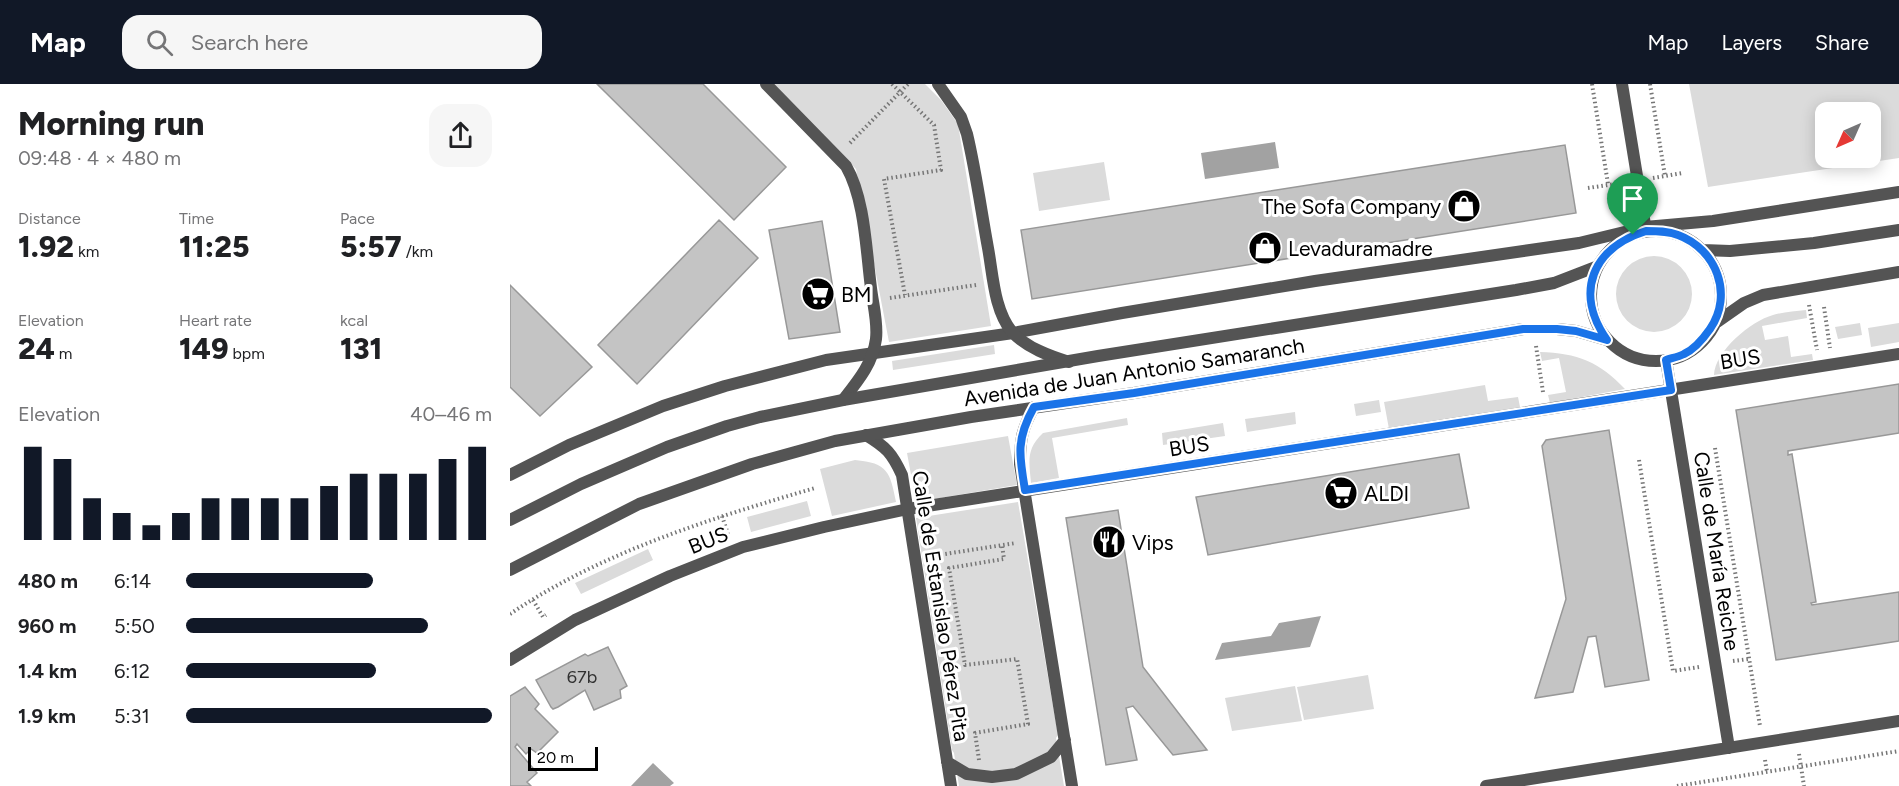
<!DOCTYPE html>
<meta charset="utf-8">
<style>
:root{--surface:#fff;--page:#f6f6f6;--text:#202124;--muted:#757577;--accent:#111827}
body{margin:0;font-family:Figtree,sans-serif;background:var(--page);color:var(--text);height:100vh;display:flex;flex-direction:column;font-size:22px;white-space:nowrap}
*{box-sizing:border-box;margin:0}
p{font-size:20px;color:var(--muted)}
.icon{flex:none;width:33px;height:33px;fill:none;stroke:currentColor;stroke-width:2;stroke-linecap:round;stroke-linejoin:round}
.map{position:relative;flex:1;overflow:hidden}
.sheet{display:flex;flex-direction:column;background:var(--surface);width:510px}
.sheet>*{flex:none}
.needle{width:39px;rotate:225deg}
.controls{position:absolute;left:1305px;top:18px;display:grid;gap:12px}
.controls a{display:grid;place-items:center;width:66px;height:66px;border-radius:12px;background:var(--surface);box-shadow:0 3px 15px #0003;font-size:30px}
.scale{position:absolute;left:18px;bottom:15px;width:70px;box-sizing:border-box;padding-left:6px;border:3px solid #000;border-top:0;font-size:16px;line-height:21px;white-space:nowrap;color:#000;-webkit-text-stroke:4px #fff;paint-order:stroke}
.pin{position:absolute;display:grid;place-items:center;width:51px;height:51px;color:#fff;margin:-62px -26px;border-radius:50% 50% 50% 0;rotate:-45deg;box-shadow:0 0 6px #0007}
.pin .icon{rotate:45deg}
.round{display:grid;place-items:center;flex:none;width:63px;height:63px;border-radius:18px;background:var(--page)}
.head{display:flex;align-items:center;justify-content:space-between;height:102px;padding:0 18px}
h1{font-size:33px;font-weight:800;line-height:45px}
.metrics{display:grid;grid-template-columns:repeat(3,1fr);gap:9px;height:102px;padding:6px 18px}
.metrics div{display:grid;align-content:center}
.metrics b{font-size:30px;font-weight:800}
.metrics small{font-size:16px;font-weight:400}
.metrics p{font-size:16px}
.chart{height:168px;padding:12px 18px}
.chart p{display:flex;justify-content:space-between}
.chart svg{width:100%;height:108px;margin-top:6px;stroke:var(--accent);stroke-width:6}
ul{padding:0 18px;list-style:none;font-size:20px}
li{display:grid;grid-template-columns:96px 72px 1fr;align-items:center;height:45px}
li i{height:15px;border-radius:8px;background:var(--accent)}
header{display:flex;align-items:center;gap:36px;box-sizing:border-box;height:84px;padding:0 30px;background:var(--accent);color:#fff}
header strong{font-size:28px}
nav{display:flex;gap:33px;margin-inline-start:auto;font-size:21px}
.search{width:420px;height:54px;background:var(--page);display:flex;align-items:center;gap:15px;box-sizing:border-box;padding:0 21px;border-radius:18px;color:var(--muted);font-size:22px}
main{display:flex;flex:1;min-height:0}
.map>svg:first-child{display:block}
.green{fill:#dbdbdb;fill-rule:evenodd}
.water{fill:#a2a2a2}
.building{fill:#c4c4c4;stroke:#989898;stroke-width:1.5}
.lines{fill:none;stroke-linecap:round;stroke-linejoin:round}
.path{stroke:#767676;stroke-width:4;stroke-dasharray:1.5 3;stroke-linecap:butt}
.service{stroke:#545454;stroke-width:12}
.minor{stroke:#545454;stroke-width:12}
.tertiary{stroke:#545454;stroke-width:12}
.route-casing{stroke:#fff;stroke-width:12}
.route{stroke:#1a73e8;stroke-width:8}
.labels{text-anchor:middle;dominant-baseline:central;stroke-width:6;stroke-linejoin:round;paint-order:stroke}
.number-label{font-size:18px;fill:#313131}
.poi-label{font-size:21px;fill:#000;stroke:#fff;text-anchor:start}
.street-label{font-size:21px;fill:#000;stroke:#fff}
</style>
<header>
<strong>Map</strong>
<div class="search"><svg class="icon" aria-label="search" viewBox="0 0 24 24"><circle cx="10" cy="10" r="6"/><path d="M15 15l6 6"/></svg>Search here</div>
<nav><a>Map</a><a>Layers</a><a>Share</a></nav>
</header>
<main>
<section class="sheet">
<div class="head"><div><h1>Morning run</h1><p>09:48 · 4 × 480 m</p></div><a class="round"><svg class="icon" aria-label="share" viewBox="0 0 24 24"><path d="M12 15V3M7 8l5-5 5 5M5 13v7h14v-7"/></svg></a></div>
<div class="metrics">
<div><p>Distance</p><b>1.92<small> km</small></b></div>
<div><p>Time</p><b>11:25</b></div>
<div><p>Pace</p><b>5:57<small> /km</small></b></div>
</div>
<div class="metrics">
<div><p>Elevation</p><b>24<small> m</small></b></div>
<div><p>Heart rate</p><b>149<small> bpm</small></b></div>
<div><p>kcal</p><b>131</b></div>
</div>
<div class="chart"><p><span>Elevation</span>40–46 m</p>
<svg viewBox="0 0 160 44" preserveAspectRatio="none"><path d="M5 44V6M15 44V11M25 44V27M35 44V33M45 44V38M55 44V33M65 44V27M75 44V27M85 44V27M95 44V27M105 44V22M115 44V17M125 44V17M135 44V17M145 44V11M155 44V6"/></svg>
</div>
<ul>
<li><b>480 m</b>6:14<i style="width:61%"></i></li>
<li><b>960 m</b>5:50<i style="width:79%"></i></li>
<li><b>1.4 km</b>6:12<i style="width:62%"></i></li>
<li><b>1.9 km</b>5:31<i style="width:100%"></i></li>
</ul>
</section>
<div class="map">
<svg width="1389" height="702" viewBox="0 0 1389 702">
<rect width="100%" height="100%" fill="#fff"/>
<path class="green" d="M 263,0 L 415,0 L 431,16 L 448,40 L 481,242 L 379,258 L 346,85 Z
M 1179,0 L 1389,0 L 1389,74 L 1198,103 ZM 1360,28 L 1360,74 L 1316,74 L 1316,28 Z
M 594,78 L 600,116 L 529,127 L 523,89 Z
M1106 210a38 38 0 1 1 76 0a38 38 0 1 1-76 0Z
M 1296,226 L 1297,234 L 1252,242 L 1255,256 L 1278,252 L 1281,273 L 1302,270 L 1303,276 L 1204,291 C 1205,267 1241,237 1263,231 C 1273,228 1285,227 1296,226 Z
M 1350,239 L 1352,251 L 1328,255 L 1325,243 Z
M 1389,239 L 1389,258 L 1361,263 L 1358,244 Z
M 484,261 L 485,270 L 383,286 L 382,277 Z
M 1030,268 C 1067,269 1090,278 1115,305 L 1040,319 L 1038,311 L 1056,308 L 1049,274 L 1032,277 Z
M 975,301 L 978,317 L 1008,313 L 1010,323 L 879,345 L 874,318 Z
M 869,316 L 871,328 L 846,332 L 844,320 Z
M 785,328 L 786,340 L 737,348 L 735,335 Z
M 617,334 L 618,341 L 542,354 L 549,394 L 521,399 C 519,377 516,365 533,349 Z
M 713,339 L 715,352 L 653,361 L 652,349 Z
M 498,352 L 507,401 L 406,418 L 397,369 Z
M 345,376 C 378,379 380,388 386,418 L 322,432 L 310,385 Z
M 297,417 L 301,432 L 241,448 L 237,433 Z
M 508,418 L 548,651 L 546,654 L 554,702 L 449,702 L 444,669 L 442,666 L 406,434 Z
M 138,465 L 143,476 L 71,510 L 65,499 Z
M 858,591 L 864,625 L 794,636 L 787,603 Z
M 785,602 L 792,637 L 722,647 L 715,614 Z"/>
<path class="water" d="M 765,58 L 769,84 L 695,95 L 691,69 Z
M 811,532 L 800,563 L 705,576 L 712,559 L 761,552 L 769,539 Z
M 143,679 L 164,699 L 160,702 L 121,702 Z"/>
<path class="building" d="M 87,0 L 193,0 L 276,83 L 224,136 Z
M 1055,61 L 1066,129 L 522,215 L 511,146 Z
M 209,136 L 248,174 L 127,300 L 88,261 Z
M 312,137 L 330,248 L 279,255 L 259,146 Z
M 0,201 L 82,283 L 30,332 L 0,303 Z
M 1389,300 L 1389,349 L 1278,367 L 1278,371 L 1282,370 L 1306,518 L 1301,519 L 1302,521 L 1389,508 L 1389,557 L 1266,576 L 1226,326 Z
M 1099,346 L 1139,596 L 1095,603 L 1086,552 L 1078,553 L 1063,608 L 1025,614 L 1056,515 L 1032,362 L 1036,356 Z
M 949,370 L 959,424 L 698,471 L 686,413 Z
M 608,426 L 633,583 L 697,666 L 663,671 L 623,622 L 616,624 L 627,676 L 596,681 L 556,434 Z
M 98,563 L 117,602 L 110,606 L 111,614 L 84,626 L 75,606 L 48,623 L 43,625 L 41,623 L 26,596 L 75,570 L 78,572 Z
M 15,603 L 29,620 L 25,625 L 48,648 L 27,669 L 21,665 L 16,670 L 7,660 L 5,663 L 27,689 L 17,698 L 21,702 L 0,702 L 0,612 Z"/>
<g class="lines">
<path class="path" d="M 382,0 L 424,41 L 431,86 L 374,95 L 395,211
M 1082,0 L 1098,100
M 1140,0 L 1155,92
M 340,59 L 398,0
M 1143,94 L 1172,89
M 1078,104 L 1112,99
M 380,214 L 466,201
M 1299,221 L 1307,266
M 1314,223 L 1320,264
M 1026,262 L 1033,308
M 1205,364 L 1250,642
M 1129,376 L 1163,587 L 1189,583
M 212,432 L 218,450
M 422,472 L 506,459
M 23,516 L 33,533 L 36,531
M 0,530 C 92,468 199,435 305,404
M 1223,577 L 1239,575
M 1289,670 L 1294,702
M 469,676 L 465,649 L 518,640 L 507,575 L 455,581 L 439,484 L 494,475 L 492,461
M 1255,676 L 1257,688
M 1167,702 L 1389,667"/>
<path class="service" d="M 0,391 L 59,361 L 153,322 L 215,302 L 316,276 L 503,249 L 612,229 L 805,197 L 1069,159 L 1135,143 L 1203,137 L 1389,108
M 0,576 L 65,536 L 160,492 L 233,463 L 314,443 L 398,425 L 1389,270"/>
<path class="minor" d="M 256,0 L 336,82 C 355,115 356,166 361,204 C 363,221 368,238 366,255 C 363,279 348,297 333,316
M 428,0 L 451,33 L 457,50 C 466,88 471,126 478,164 C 483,191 484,226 502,248 C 517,264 540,272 559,278
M 1112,0 L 1136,147
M 1156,276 L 1219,664
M 524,323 C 512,345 510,355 510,380 L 562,702
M 356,351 C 376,363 382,369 392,391 L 441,702
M 437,678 L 457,690 L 482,693 L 506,690 L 541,673 L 555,656
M 976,702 L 1389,637"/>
<path class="tertiary" d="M1081 212a65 65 0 1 1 130 0a65 65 0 1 1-130 0Z
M 1193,166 L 1220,167 L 1304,159 L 1389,146
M 1204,240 L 1234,219 L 1253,211 L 1389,188
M 0,436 L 71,400 L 157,363 L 217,342 L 250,333 L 333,316 L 588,272 L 1006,206 L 1044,199 L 1088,182
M 0,486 L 129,420 L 242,380 L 325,357 L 461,333 L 624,309 L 1013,245 L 1047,245 L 1066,247 L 1097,256"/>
</g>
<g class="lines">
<defs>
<path id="route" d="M 1136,147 C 1147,147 1158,147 1168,151 C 1206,165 1224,210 1200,245 C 1193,255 1185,265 1174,270 C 1168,273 1162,274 1156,276 L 1161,306 L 515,406 C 509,371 506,355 524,323 L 624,309 L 1013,245 L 1047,245 L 1066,247 L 1097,256 C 1064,209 1082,164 1136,147 Z"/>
</defs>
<use href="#route" class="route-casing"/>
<use href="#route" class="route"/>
</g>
<defs>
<symbol id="shop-disc" viewBox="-11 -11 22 22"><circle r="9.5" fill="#000" stroke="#fff"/><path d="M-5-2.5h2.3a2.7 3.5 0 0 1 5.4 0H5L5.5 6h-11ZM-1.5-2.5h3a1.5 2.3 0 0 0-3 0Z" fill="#fff"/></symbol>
<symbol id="supermarket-disc" viewBox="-11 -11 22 22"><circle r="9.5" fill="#000" stroke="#fff"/><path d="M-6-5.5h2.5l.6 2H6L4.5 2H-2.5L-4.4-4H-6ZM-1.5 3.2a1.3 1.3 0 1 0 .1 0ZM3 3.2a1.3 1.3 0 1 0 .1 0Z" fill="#fff"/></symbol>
<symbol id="restaurant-disc" viewBox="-11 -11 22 22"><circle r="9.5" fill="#000" stroke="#fff"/><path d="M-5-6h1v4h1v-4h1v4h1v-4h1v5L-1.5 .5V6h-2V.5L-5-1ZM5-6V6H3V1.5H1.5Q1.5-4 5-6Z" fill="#fff"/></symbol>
</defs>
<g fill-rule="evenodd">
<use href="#shop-disc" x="935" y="103" width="38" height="38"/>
<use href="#shop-disc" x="736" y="145" width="38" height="38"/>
<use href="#supermarket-disc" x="289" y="191" width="38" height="38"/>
<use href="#supermarket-disc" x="812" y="390" width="38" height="38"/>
<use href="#restaurant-disc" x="580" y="439" width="38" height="38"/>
</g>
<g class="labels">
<g class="number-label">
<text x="72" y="593">67b</text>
</g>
<g class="poi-label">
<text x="931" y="122" text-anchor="end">The Sofa Company</text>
<text x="778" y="164">Levaduramadre</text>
<text x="331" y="210">BM</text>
<text x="854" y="409">ALDI</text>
<text x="622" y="458">Vips</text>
</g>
<g class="street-label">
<text transform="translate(1230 275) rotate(-9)">BUS</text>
<text transform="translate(624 288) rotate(-9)">Avenida de Juan Antonio Samaranch</text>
<text transform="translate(679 362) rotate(-9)">BUS</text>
<text transform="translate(198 456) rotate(-22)">BUS</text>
<text transform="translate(1207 467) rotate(81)">Calle de María Reiche</text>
<text transform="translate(431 522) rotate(81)">Calle de Estanislao Pérez Pita</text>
</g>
</g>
</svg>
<div class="controls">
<a><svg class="needle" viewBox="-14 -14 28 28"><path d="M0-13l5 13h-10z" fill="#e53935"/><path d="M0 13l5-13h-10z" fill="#757577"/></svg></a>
</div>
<div class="scale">20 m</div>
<div class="pin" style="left:1123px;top:151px;background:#1e9e55"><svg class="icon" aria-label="arrive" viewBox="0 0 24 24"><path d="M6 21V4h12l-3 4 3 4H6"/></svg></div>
</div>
</main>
